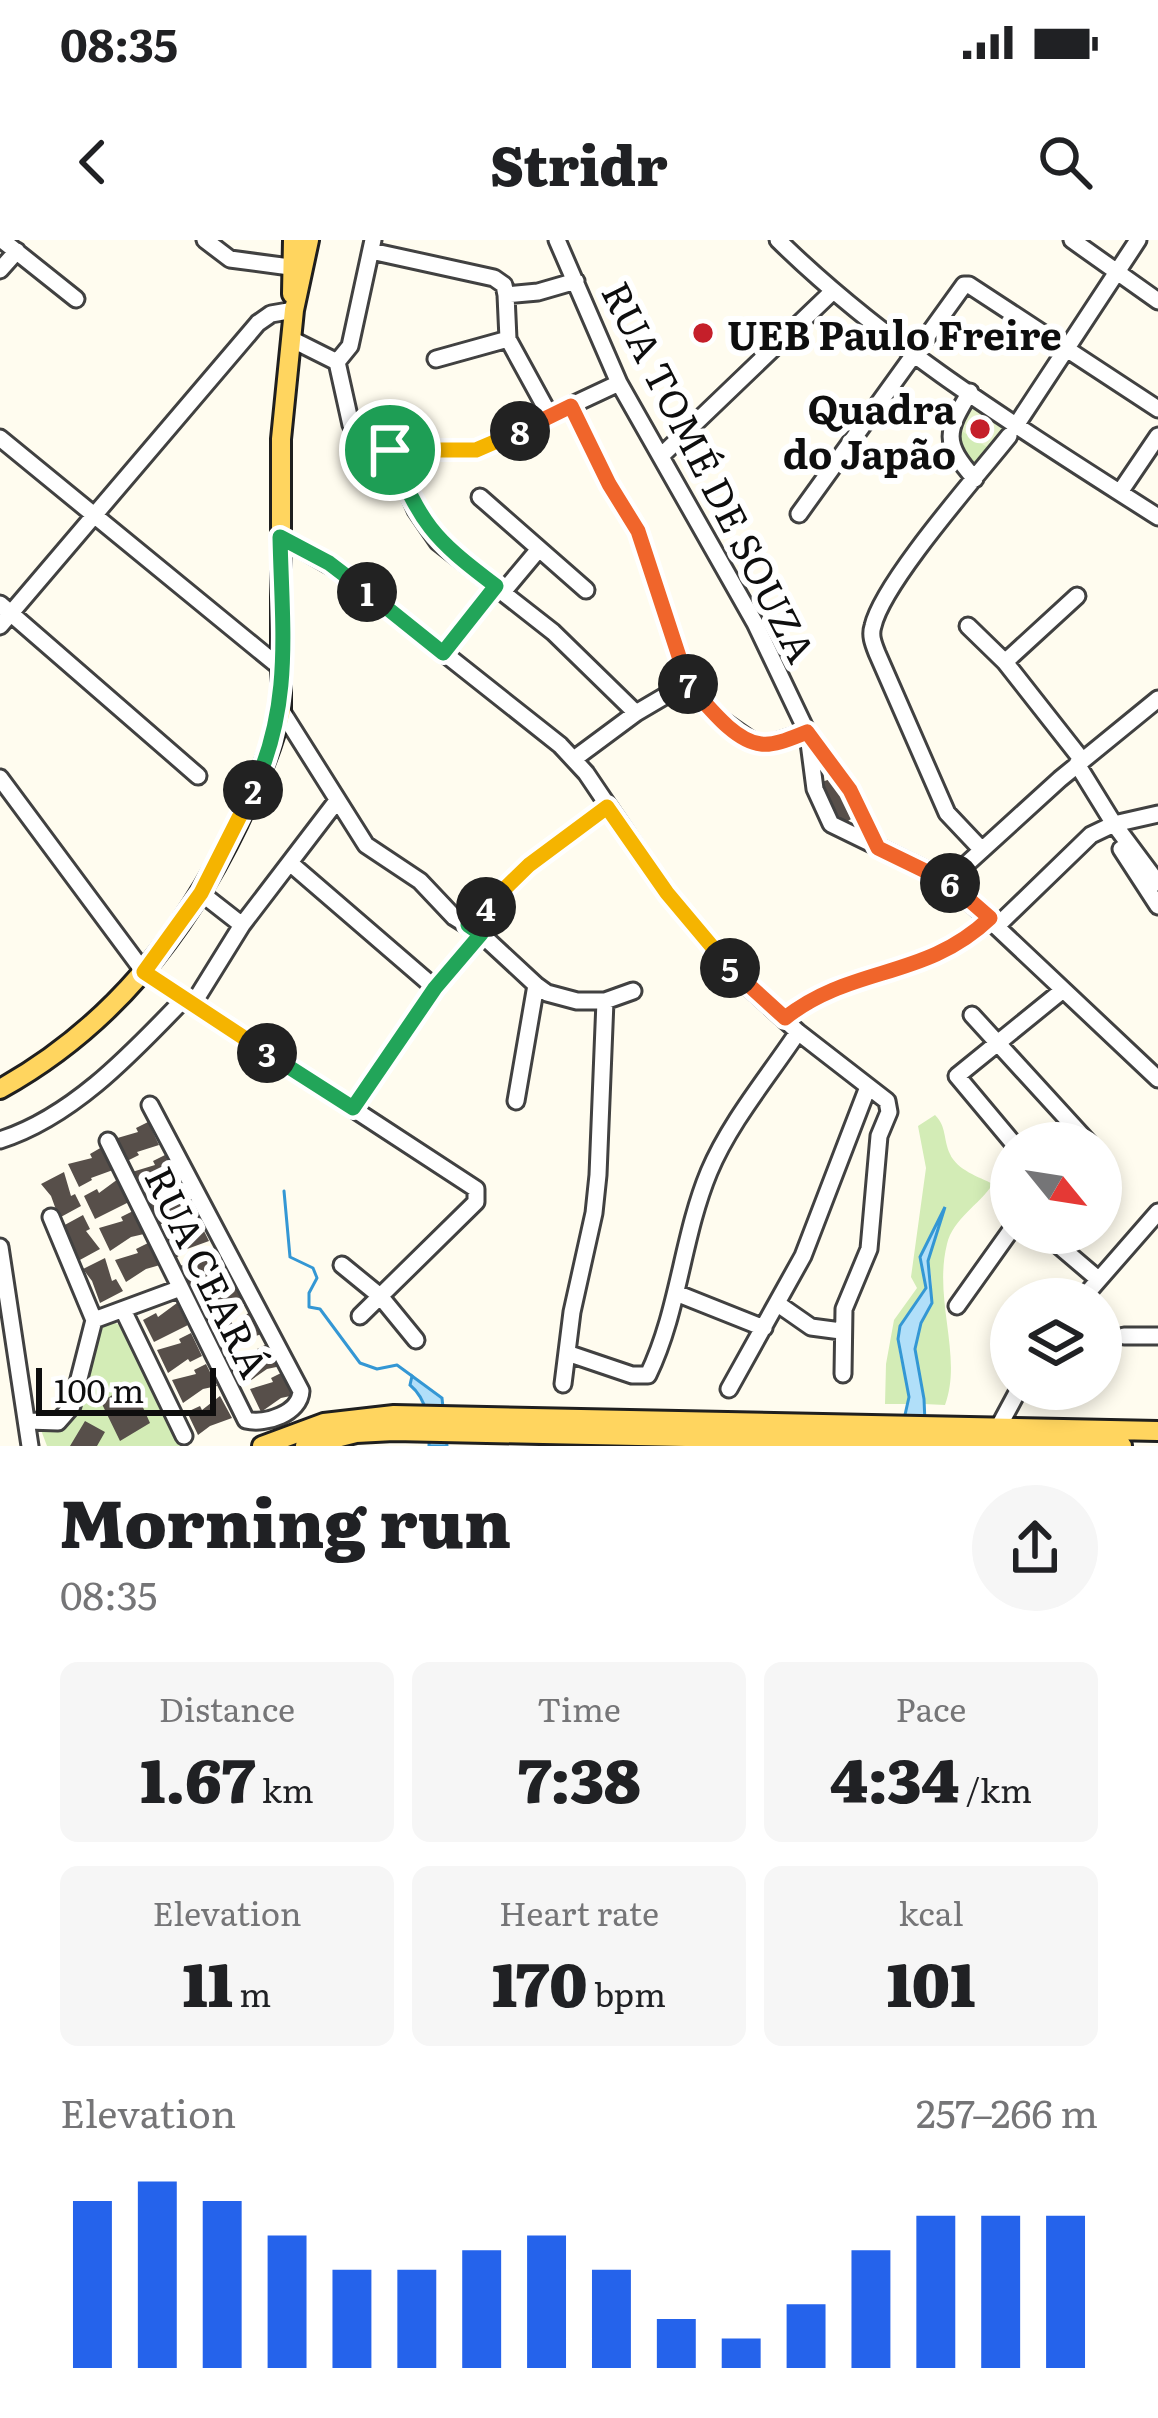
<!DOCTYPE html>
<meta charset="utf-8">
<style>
:root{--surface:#fff;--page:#f6f6f6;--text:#202124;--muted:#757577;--accent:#2563eb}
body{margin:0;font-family:Literata,serif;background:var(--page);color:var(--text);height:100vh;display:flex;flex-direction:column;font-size:45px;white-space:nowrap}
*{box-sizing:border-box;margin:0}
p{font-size:39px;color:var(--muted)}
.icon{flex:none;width:66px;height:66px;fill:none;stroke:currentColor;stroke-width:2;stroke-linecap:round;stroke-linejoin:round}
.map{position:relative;height:1206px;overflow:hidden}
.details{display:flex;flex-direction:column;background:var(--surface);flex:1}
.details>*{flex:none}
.needle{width:78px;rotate:120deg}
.tools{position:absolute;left:990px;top:882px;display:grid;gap:24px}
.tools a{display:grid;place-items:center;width:132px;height:132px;border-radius:50%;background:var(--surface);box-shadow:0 6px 18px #0003;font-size:60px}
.scale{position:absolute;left:36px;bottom:30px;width:180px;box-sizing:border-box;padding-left:12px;border:6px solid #0e0e0e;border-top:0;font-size:33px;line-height:42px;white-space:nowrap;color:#0e0e0e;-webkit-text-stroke:9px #fff;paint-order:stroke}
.pin{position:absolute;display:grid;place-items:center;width:102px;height:102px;color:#fff;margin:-51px;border:6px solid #fff;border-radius:50%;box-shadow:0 3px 12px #0007}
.km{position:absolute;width:60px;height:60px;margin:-30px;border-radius:50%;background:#222;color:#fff;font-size:33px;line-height:60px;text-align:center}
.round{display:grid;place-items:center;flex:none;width:126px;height:126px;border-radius:63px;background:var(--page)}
.head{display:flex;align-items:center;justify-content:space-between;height:204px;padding:0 60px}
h1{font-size:66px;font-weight:800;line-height:90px}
.metrics{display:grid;grid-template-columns:repeat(3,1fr);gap:18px;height:204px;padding:12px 60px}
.metrics div{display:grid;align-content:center;border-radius:18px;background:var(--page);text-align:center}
.metrics b{font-size:60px;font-weight:800}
.metrics small{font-size:33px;font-weight:400}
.metrics p{font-size:33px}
.chart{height:336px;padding:24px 60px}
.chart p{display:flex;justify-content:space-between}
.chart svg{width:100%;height:216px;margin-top:12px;stroke:var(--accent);stroke-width:6}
.status{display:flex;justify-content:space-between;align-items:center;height:84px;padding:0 60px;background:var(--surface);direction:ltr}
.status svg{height:33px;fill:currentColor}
header{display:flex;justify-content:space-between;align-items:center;height:156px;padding:0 60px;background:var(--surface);font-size:54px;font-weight:800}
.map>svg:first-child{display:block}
.green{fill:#d3ecb6}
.pitch{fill:#e5f2c9}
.water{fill:#b1dff9;stroke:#3497d4;stroke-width:3}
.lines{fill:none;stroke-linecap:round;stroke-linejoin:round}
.stream{stroke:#3497d4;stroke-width:3}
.building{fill:#574f4a}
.minor-casing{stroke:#414141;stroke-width:21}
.major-casing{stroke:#1f1f1f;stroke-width:24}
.minor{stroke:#fff;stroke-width:15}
.major{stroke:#ffd55f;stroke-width:18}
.split-1-casing{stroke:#fff;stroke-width:24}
.split-2-casing{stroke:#fff;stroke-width:24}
.split-3-casing{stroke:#fff;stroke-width:24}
.split-4-casing{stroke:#fff;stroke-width:24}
.split-5-casing{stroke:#fff;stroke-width:24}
.split-6-casing{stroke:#fff;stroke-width:24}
.split-7-casing{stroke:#fff;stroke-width:24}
.split-8-casing{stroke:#fff;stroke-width:24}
.split-9-casing{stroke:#fff;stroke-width:24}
.split-1{stroke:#22a559;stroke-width:15}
.split-2{stroke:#22a559;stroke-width:15}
.split-3{stroke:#f5b400;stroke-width:15}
.split-4{stroke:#22a559;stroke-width:15}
.split-5{stroke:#f5b400;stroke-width:15}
.split-6{stroke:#f0652b;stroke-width:15}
.split-7{stroke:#f0652b;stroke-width:15}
.split-8{stroke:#f0652b;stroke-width:15}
.split-9{stroke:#f5b400;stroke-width:15}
.poi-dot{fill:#c51f2a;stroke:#fff;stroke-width:4.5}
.labels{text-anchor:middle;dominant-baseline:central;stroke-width:12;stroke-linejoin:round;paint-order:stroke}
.poi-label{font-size:39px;font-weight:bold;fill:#0e0e0e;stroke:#fff;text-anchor:start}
.street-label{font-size:39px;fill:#0e0e0e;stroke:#fff}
</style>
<div class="status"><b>08:35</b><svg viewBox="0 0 49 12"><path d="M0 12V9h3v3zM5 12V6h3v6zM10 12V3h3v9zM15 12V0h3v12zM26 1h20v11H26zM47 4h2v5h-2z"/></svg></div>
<header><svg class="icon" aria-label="back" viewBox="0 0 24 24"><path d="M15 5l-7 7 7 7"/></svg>Stridr<svg class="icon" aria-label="search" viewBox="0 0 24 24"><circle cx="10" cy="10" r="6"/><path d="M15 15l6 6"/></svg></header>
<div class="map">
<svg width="1158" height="1206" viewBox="0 0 1158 1206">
<rect width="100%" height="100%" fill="#fffcef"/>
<path class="green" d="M 969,161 L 1007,188 L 975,231 L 961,217 L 954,189 Z
M 935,875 C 947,887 943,899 950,914 C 957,930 979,937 993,944 C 979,965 953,979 947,1004 C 933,1060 963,1116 945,1165 L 924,1164 C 921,1146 914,1123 915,1105 C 919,1067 940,1066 928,1021 L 922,1031 L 926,1048 C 920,1063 905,1073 900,1088 C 892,1112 911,1139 908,1164 L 885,1164 L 886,1124 L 894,1080 L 917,1048 L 911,1037 L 926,928 L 918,886 Z
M 112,1081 L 123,1087 L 181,1206 L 47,1206 L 41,1190 C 89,1193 90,1121 99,1086 Z"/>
<path class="pitch" d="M 970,167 L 1004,189 L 990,209 L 957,188 Z"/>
<path class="water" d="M 945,967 L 928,1021 L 932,1063 L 921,1083 L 915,1109 L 924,1159 L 926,1206 L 898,1206 L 909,1157 L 898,1099 L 900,1086 L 926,1048 L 920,1017 Z
M 412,1136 L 442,1158 L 447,1206 L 429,1206 C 430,1184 428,1160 410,1145 Z"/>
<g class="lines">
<path class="stream" d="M 284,951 L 290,1017 L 313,1028 L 317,1038 L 309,1053 L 309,1067 L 320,1069 L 360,1123 L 377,1129 L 397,1125 L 412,1136"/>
</g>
<path class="building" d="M 836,537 L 854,577 L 842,585 L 833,579 L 819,543 Z
M 148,882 L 159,905 L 137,912 L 139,915 L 125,922 L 114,899 L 138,892 L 136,888 Z
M 102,907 L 113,930 L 91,938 L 92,940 L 79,947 L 68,924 L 92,918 L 90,914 Z
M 165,915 L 177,938 L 163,941 L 143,955 L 132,932 L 155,925 L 153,921 Z
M 64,932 L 71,956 L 75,954 L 81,966 L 59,978 L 51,956 L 41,944 Z
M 118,939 L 129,962 L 95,979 L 84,956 L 97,949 L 99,953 Z
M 181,947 L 192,969 L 178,973 L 158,986 L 147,964 L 171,957 L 169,953 Z
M 133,971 L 144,994 L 131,997 L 110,1011 L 99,988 L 123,981 L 121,977 Z
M 83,975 L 90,989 L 86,991 L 100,1009 L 78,1021 L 61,987 Z
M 198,979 L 209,1001 L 187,1009 L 175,1019 L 164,996 L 178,989 L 180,993 Z
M 148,1003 L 160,1025 L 146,1029 L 126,1042 L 115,1020 L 138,1013 L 136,1009 Z
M 214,1009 L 225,1032 L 192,1049 L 180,1026 L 194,1020 L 196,1024 Z
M 105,1018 L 112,1041 L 116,1039 L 123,1051 L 100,1063 L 92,1041 L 83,1029 Z
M 236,1040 L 247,1063 L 234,1066 L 214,1080 L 203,1057 L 226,1050 L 224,1046 Z
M 177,1063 L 188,1085 L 154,1102 L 143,1080 L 156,1073 L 158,1077 Z
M 251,1071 L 262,1094 L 240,1101 L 228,1111 L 217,1088 L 231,1081 L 233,1085 Z
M 191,1093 L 202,1116 L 190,1122 L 188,1119 L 168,1133 L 157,1110 L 181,1103 L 179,1099 Z
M 269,1103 L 281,1126 L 267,1129 L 247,1143 L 236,1120 L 259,1113 L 257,1109 Z
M 206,1124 L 217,1146 L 203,1149 L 183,1163 L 172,1140 L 196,1134 L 194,1130 Z
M 283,1132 L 295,1155 L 281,1158 L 261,1172 L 250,1149 L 273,1142 L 271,1138 Z
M 132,1143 L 150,1183 L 120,1201 L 101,1162 Z
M 220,1156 L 232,1178 L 210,1186 L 198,1195 L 187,1172 L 200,1166 L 202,1170 Z
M 85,1181 L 105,1192 L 97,1206 L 70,1206 Z"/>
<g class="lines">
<defs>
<path id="minor" d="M 2,0 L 76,59
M 205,0 L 230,19 L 290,27
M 557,0 L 619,143 L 755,383 L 807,492 L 850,550 L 878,608
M 778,0 C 889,109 1027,193 1158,277
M 1072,0 L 1158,61
M 371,11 L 494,38 L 504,45 L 506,55 L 538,52 L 576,41
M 0,30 L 17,11
M 506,55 L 508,99 L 549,174
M 291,99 L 337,122 L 351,185 L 390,210 L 476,210 L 619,143
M 436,119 L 508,99
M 337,122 L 350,106 L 373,0
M 970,152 C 946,192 942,202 975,239
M 571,166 L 609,244 L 638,291 L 687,443 L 719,478 L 755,503 L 766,505 L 807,492
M 1017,184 L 1138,0
M 0,198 L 282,429
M 390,210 L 416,270 L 438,302 L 553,392 L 636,473
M 661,216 L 831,53
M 1120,252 L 1158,196
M 480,257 L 586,350
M 799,274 L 964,45 L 969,45 L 1158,169
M 280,297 L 343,333 L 560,505 L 586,533 L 667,653 L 739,738 L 798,792 L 887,861 L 889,872 L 879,896 L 869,1009 L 844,1069 L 843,1134
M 503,352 L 539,309
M 0,364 L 198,536
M 0,386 L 258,83 L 271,74 L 294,70
M 968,386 L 1005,422 L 1082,520
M 443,413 L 496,347
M 1005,422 L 1077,356
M 281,470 L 366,605 L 420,641 L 454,677 L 481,694 L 536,745 L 547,753 L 577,761 L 605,761 L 633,751
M 808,495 L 815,549 L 831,584 L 948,641 L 1158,839
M 574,519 L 636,473 L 687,443
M 1077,524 L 1114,584 L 1158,643
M 0,538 L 144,732 L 476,949 L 476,962 L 360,1076
M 981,609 L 947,573 L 877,413 C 873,403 870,395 873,386 C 883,342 978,235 1009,196
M 1121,609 L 1158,666
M 290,623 L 435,748
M 948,641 L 1060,539 L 1158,459
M 201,653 L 242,685
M 468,685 L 529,625 L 607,567
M 998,685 L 1091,595 L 1114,584 L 1158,574
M 193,764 L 242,685 L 336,562
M 972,775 L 1089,903
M 785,779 C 852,725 925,740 990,678
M 516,861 L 536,745
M 353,868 L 435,748 L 481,694
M 0,900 C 73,877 133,812 184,759
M 108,901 L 246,1180 C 266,1185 300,1173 301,1151 L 150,865
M 1013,903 L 957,836 L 1063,750
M 1044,993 L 1098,1039
M 0,1007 L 30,1206
M 342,1025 L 380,1056 L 416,1100
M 676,1053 L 764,1088
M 1082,1059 L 1158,972
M 778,1064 L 811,1087 L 841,1091
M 957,1066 L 1011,990
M 123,1070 L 184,1196
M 94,1080 L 178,1049
M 1124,1096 L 1158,1096
M 567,1113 L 632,1135 L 648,1135 C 679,1071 682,997 709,932 C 730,882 768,837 798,792
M 563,1144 L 572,1072 L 594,973 L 598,935 L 605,761
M 729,1149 L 803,1016 L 868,847
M 28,1181 L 58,1182 L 72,1166 L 94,1080 L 51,977
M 998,1188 L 1019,1149"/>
<path id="major" d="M 292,54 L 293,0
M 0,849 C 110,788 184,695 238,583 C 255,546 272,510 281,470 L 281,199 L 294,70 L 309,0
M 262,1206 L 324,1183 L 394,1175 L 1158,1191
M 305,1206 L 356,1193 L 394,1191 L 1122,1206"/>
</defs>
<use href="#minor" class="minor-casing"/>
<use href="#major" class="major-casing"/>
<use href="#minor" class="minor"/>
<use href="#major" class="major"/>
</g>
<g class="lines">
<defs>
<path id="split-1" d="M 367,352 L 443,413 L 496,346 C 431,297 422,285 390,210"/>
<path id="split-2" d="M 253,550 C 293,464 282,389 280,297 L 329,323 L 367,352"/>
<path id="split-3" d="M 253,550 L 201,653 L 144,732 L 267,813"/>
<path id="split-4" d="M 267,813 L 353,868 L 435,748 L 481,694 L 468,685 L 486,667"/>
<path id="split-5" d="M 486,667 L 529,625 L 607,567 L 667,653 L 730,728"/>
<path id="split-6" d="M 730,728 L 785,778 C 852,725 925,740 990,678 L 950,643"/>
<path id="split-7" d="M 688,444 C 706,463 733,501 761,504 C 775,506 794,497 807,492 L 850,550 L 878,608 L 950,643"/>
<path id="split-8" d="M 520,191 L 571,166 L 609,244 L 638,291 L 688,444"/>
<path id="split-9" d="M 390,210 L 476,210 L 520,191"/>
</defs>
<use href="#split-1" class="split-1-casing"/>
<use href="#split-2" class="split-2-casing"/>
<use href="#split-3" class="split-3-casing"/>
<use href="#split-4" class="split-4-casing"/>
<use href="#split-5" class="split-5-casing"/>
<use href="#split-6" class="split-6-casing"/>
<use href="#split-7" class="split-7-casing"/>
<use href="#split-8" class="split-8-casing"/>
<use href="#split-9" class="split-9-casing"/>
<use href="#split-1" class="split-1"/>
<use href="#split-2" class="split-2"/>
<use href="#split-3" class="split-3"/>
<use href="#split-4" class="split-4"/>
<use href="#split-5" class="split-5"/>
<use href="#split-6" class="split-6"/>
<use href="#split-7" class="split-7"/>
<use href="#split-8" class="split-8"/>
<use href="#split-9" class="split-9"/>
</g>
<g class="poi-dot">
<circle cx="703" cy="93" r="12"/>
<circle cx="980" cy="189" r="12"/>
</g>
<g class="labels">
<g class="poi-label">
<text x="727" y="93">UEB Paulo Freire</text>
<text x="956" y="167" text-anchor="end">Quadra<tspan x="956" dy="45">do Japão</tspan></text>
</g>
<g class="street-label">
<text transform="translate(711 231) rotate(63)">RUA TOMÉ DE SOUZA</text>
<text transform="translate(209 1031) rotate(64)">RUA CEARÁ</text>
</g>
</g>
</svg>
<div class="tools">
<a><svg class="needle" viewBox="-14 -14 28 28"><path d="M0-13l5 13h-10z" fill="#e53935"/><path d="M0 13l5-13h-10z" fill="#757577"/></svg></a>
<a><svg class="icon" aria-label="layers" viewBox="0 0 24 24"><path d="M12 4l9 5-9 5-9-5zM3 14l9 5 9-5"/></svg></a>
</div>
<div class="scale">100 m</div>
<div class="pin" style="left:390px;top:210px;background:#1e9e55"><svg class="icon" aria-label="arrive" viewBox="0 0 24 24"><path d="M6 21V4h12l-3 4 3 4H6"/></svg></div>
<b class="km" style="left:367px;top:352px">1</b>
<b class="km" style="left:253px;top:550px">2</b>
<b class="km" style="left:267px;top:813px">3</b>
<b class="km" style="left:486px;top:667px">4</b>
<b class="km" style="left:730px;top:728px">5</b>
<b class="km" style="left:950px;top:643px">6</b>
<b class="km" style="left:688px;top:444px">7</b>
<b class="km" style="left:520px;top:191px">8</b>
</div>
<section class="details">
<div class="head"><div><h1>Morning run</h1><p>08:35</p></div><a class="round"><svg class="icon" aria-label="share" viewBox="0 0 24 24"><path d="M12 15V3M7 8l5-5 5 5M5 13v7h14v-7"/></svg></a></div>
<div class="metrics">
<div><p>Distance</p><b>1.67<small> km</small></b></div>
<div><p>Time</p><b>7:38</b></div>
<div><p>Pace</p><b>4:34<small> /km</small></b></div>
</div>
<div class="metrics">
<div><p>Elevation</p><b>11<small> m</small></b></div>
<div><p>Heart rate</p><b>170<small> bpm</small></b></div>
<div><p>kcal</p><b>101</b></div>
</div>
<div class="chart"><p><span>Elevation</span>257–266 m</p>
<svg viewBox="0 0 160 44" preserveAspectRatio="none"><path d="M5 44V10M15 44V6M25 44V10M35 44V17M45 44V24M55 44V24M65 44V20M75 44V17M85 44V24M95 44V34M105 44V38M115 44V31M125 44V20M135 44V13M145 44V13M155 44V13"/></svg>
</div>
</section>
